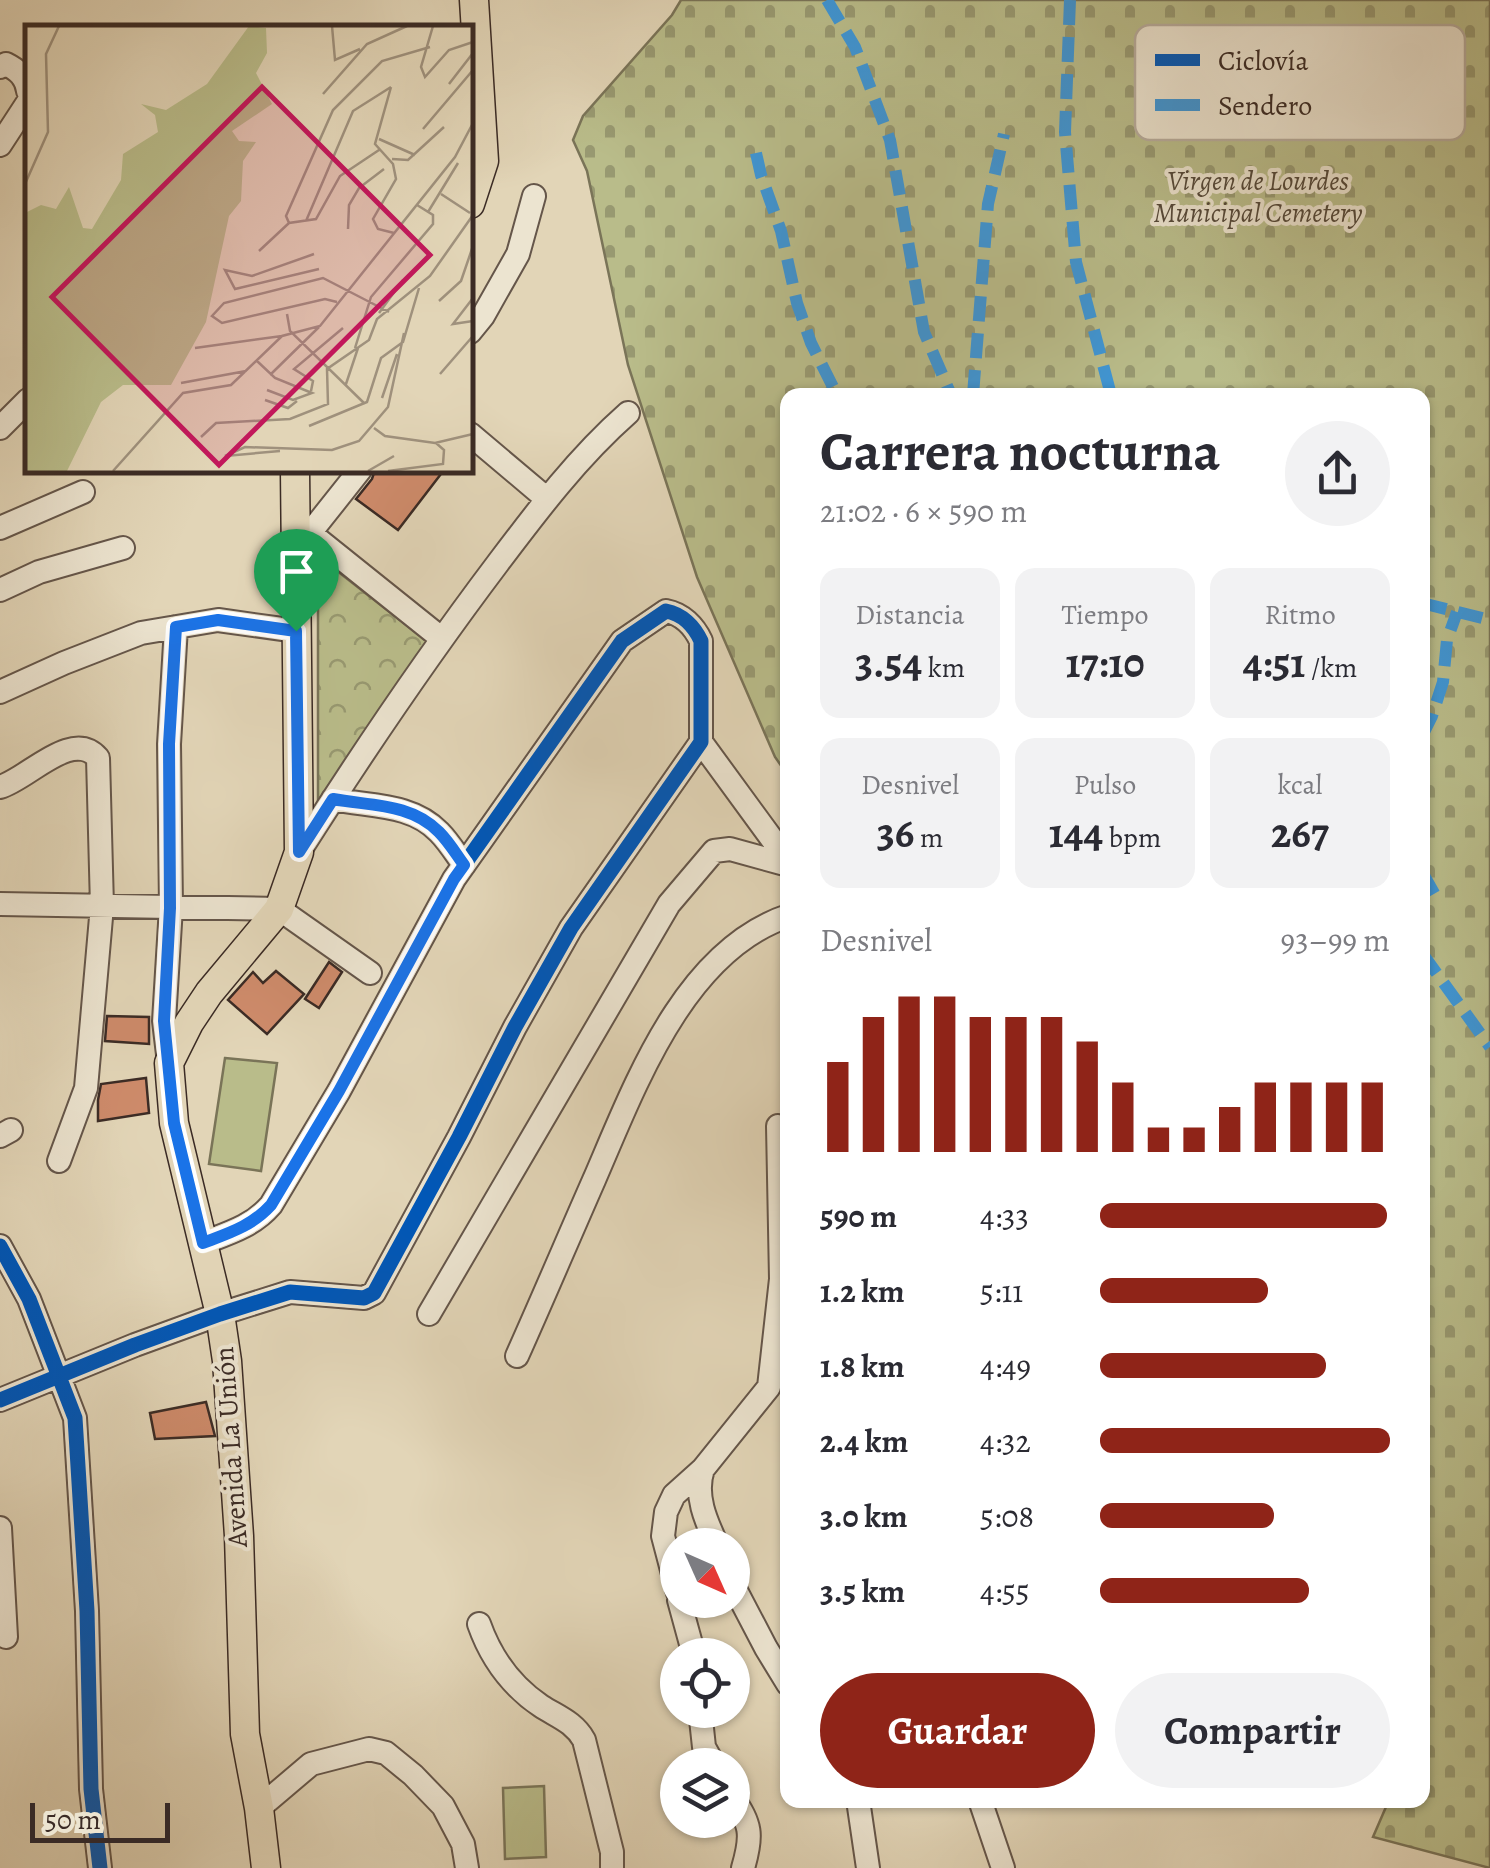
<!DOCTYPE html>
<html lang="es">
<meta charset="utf-8">
<style>
:root{--surface:#fff;--page:#f2f2f3;--text:#2b2b33;--muted:#7c7c81;--accent:#8f2418}
body{margin:0;font-family:Alegreya,serif;background:var(--page);color:var(--text);height:100vh;display:flex;flex-direction:column;font-size:38px;white-space:nowrap}
*{box-sizing:border-box;margin:0}
p{font-size:32px;color:var(--muted)}
.icon{flex:none;width:55px;height:55px;fill:none;stroke:currentColor;stroke-width:2;stroke-linecap:round;stroke-linejoin:round}
.map{position:relative;flex:1;overflow:hidden}
.drawer{position:absolute;left:780px;top:388px;width:650px;height:1420px;display:flex;flex-direction:column;background:var(--surface);border-radius:20px;box-shadow:0 2px 8px #0004}
.drawer>*{flex:none}
.needle{width:65px;rotate:135deg}
.fabs{position:absolute;left:660px;top:1528px;display:grid;gap:20px}
.fabs a{display:grid;place-items:center;width:90px;height:90px;border-radius:50%;background:var(--surface);box-shadow:0 2px 8px #0004;font-size:50px}
.scale{position:absolute;left:30px;bottom:25px;width:140px;box-sizing:border-box;padding-left:10px;border:5px solid #3b2b25;border-top:0;font-size:28px;line-height:35px;white-space:nowrap;color:#3b2b25;-webkit-text-stroke:8px #ece4d0;paint-order:stroke}
.pin{position:absolute;display:grid;place-items:center;width:85px;height:85px;color:#fff;margin:-102px -42px;border-radius:50% 50% 50% 0;rotate:-45deg;box-shadow:0 0 10px #0007}
.pin .icon{rotate:45deg}
.round{display:grid;place-items:center;flex:none;width:105px;height:105px;border-radius:52px;background:var(--page)}
.overview{display:flex;align-items:center;justify-content:space-between;height:170px;padding:0 40px}
h1{font-size:55px;font-weight:700;line-height:75px}
.stats{display:grid;grid-template-columns:repeat(3,1fr);gap:15px;height:170px;padding:10px 40px}
.stats div{display:grid;align-content:center;border-radius:20px;background:var(--page);text-align:center}
.stats b{font-size:42px;font-weight:700}
.stats small{font-size:28px;font-weight:400}
.stats p{font-size:28px}
.chart{height:280px;padding:20px 40px}
.chart p{display:flex;justify-content:space-between}
.chart svg{width:100%;height:180px;margin-top:10px;stroke:var(--accent);stroke-width:6}
.cta{display:flex;gap:20px;margin-top:auto;padding:20px 40px}
.cta a{flex:1;height:115px;border-radius:60px;background:var(--accent);color:#fff;font-size:40px;font-weight:700;line-height:115px;text-align:center}
.cta a+a{background:var(--page);color:var(--text)}
ul{padding:0 40px;list-style:none;font-size:32px}
li{display:grid;grid-template-columns:160px 120px 1fr;align-items:center;height:75px}
li i{height:25px;border-radius:12px;background:var(--accent)}
.map>svg:first-child{display:block}
.cemetery{fill:url(#cemetery-stones);stroke:#7a7458;stroke-width:2.5}
.park{fill:url(#park-crowns);stroke:#7a7458;stroke-width:2.5}
.pitch{fill:#b9bc8a;stroke:#7a7458;stroke-width:2.5}
.building{fill:#ce8b6b;stroke:#3b2b25;stroke-width:2.5}
.lines{fill:none;stroke-linecap:round;stroke-linejoin:round}
.minor-casing{stroke:#65564a;stroke-width:26}
.major-casing{stroke:#3b2b25;stroke-width:31}
.minor{stroke:#ece4d0;stroke-width:22}
.major{stroke:#e2d5b7;stroke-width:28}
.quiet{stroke:#3e96d6;stroke-width:12;stroke-dasharray:25 12;stroke-linecap:butt}
.cycleway-casing{stroke:#ece4d0;stroke-width:21}
.cycleway{stroke:#0057b8;stroke-width:15}
.route-casing{stroke:#fff;stroke-width:20}
.route{stroke:#1a73e8;stroke-width:12}
.labels{text-anchor:middle;dominant-baseline:central;stroke-width:8;stroke-linejoin:round;paint-order:stroke}
.park-label{font-size:28px;font-style:italic;fill:#544839;stroke:#ece4d0}
.street-label{font-size:28px;fill:#3b2b25;stroke:#ece4d0}
.inset-road{fill:none;stroke:#9f917d;stroke-width:2.5}
.view{fill:#c2185b;fill-opacity:0.15;stroke:#c2185b;stroke-width:5}
.inset-edge{fill:none;stroke:#3b2b25;stroke-width:5}
.key{fill:#ece4d0;stroke:#b7ac9d;stroke-width:2.5}
.key-label{font-size:28px;fill:#3b2b25}
</style>
<div class="map">
<svg width="1490" height="1868" viewBox="0 0 1490 1868">
<defs>
<pattern id="cemetery-stones" width="16" height="16" patternUnits="userSpaceOnUse" patternTransform="scale(2.5)"><rect width="16" height="16" fill="#b9bc8a"/><path d="M2 7V4a2 2 0 0 1 4 0v3zM10 15v-3a2 2 0 0 1 4 0v3z" fill="#989971"/></pattern>
<pattern id="park-crowns" width="20" height="18" patternUnits="userSpaceOnUse" patternTransform="scale(2.5)"><rect width="20" height="18" fill="#b9bc8a"/><path d="M2 6a3 3 0 1 1 6 0M12 15a3 3 0 1 1 6 0" fill="none" stroke="#989971"/></pattern>
</defs>
<rect width="100%" height="100%" fill="#e2d5b7"/>
<filter id="stains"><feTurbulence type="fractalNoise" baseFrequency=".002" numOctaves="4"/><feColorMatrix values="0 0 0 0 .2 0 0 0 0 .09 0 0 0 0 .02 0 0 0 .5 -.17"/></filter>
<radialGradient id="worn" r=".72"><stop offset=".6" stop-color="#630" stop-opacity="0"/><stop offset="1" stop-color="#630" stop-opacity=".3"/></radialGradient>
<path class="cemetery" d="M 681,0 L 1490,0 L 1490,1868 L 1373,1837 L 1389,1800 L 1422,1800 L 1422,1564 L 1427,1541 L 1422,1538 L 1422,395 L 788,395 L 787,774 L 775,757 L 697,577 L 628,365 L 587,171 L 573,140 L 583,116 L 672,15 Z"/>
<path class="park" d="M 318,556 L 428,642 L 318,801 Z"/>
<path class="pitch" d="M 225,1058 L 277,1063 L 261,1171 L 209,1164 Z
M 544,1786 L 546,1857 L 505,1859 L 503,1788 Z"/>
<path class="building" d="M 375,470 L 444,470 L 398,530 L 356,499 L 372,479 Z
M 329,962 L 342,972 L 319,1008 L 305,999 Z
M 276,971 L 304,994 L 267,1034 L 228,1000 L 253,972 L 263,983 Z
M 107,1016 L 149,1017 L 149,1044 L 105,1041 Z
M 146,1078 L 149,1113 L 98,1121 L 98,1100 L 101,1084 Z
M 206,1402 L 215,1436 L 155,1439 L 150,1413 Z"/>
<g class="lines">
<defs>
<path id="minor" d="M 0,67 L 6,64 C 18,70 26,77 28,91
M 0,145 L 28,102
M 470,332 L 483,316 L 518,254 L 534,196
M 0,428 L 28,400
M 470,434 L 547,499
M 0,528 L 83,492
M 310,533 L 441,638
M 299,541 L 310,533 L 360,470
M 0,590 L 39,572 L 123,548
M 0,692 L 64,663 L 141,633 L 218,620 L 297,631
M 701,742 L 788,861
M 0,787 C 28,779 72,728 98,758 L 102,906 L 86,1088 L 59,1161
M 333,799 C 370,807 411,803 439,832 C 449,842 456,854 464,865
M 299,852 C 362,753 427,657 498,563 C 538,510 578,457 628,413
M 0,904 L 279,909 L 370,973
M 169,1063 L 164,1021 L 171,907 L 169,744 L 176,627
M 0,1136 L 11,1130
M 0,1246 L 29,1299 L 75,1418 L 87,1611 L 91,1789 L 100,1868
M 429,1314 L 669,904 L 714,851 L 730,849 L 788,865
M 517,1356 C 543,1298 568,1239 594,1180 C 634,1088 683,951 788,916
M 0,1400 L 135,1345 L 220,1314 L 290,1292 L 364,1298 L 374,1293 L 459,1137 L 515,1027 L 571,928 L 701,742 L 701,641 C 694,626 682,614 666,611 L 622,641 L 454,879 L 339,1091 L 271,1205 C 253,1226 229,1233 203,1243
M 703,1469 C 694,1495 706,1521 717,1545
M 0,1528 L 6,1637
M 732,1583 L 766,1648 L 788,1684
M 678,1593 L 663,1536 L 666,1512 L 674,1495 L 703,1469 L 769,1387 L 781,1279 L 778,1126
M 679,1600 L 694,1655
M 479,1624 C 491,1658 510,1685 541,1706 C 558,1717 574,1722 584,1740 L 612,1852 L 612,1868
M 700,1710 L 704,1747 L 714,1765
M 732,1796 C 751,1825 753,1834 743,1868
M 858,1800 L 868,1868
M 980,1800 L 1003,1868
M 259,1808 L 311,1764 L 369,1749 L 386,1753 L 413,1775 L 443,1806 L 463,1844 L 467,1868"/>
<path id="major" d="M 470,204 L 484,161 L 474,0
M 266,1868 L 259,1808 L 245,1734 L 239,1536 L 227,1361 L 220,1314 L 174,1123 L 169,1063 L 189,1023 L 209,993 L 279,909 L 299,852 L 295,470"/>
</defs>
<use href="#minor" class="minor-casing"/>
<use href="#major" class="major-casing"/>
<use href="#minor" class="minor"/>
<use href="#major" class="major"/>
<path class="quiet" d="M 827,0 L 855,47 L 890,140 L 924,332 L 951,395
M 1070,0 L 1065,132 L 1076,262 L 1111,395
M 756,153 L 761,175 L 781,231 L 797,303 L 811,343 L 837,395
M 973,395 L 988,204 L 1004,134
M 1422,603 L 1490,620
M 1422,736 L 1432,716 L 1443,682 L 1447,640 L 1457,612
M 1422,872 L 1439,902
M 1422,953 L 1490,1047"/>
<defs>
<path id="cycleway" d="M 0,1246 L 29,1299 L 75,1418 L 87,1611 L 91,1789 L 100,1868
M 0,1400 L 135,1345 L 220,1314 L 290,1292 L 364,1298 L 374,1293 L 459,1137 L 515,1027 L 571,928 L 701,742 L 701,641 C 694,626 682,614 666,611 L 622,641 L 454,879 L 339,1091 L 271,1205 C 253,1226 229,1233 203,1243"/>
</defs>
<use href="#cycleway" class="cycleway-casing"/>
<use href="#cycleway" class="cycleway"/>
</g>
<g class="lines">
<defs>
<path id="route" d="M 218,620 L 296,631 L 299,852 L 333,799 C 370,806 411,803 439,832 C 449,842 456,854 464,865 L 454,879 L 339,1091 L 271,1205 C 252,1226 229,1233 203,1243 L 174,1123 L 164,1021 L 170,908 L 169,744 L 176,627 Z"/>
</defs>
<use href="#route" class="route-casing"/>
<use href="#route" class="route"/>
</g>
<g class="labels">
<g class="park-label">
<text x="1258" y="181">Virgen de Lourdes<tspan x="1258" dy="32">Municipal Cemetery</tspan></text>
</g>
<g class="street-label">
<text transform="translate(231 1447) rotate(-94)">Avenida La Unión</text>
</g>
</g>
<g transform="translate(25 25)">
<rect width="448" height="448" fill="#e2d5b7"/>
<path d="M 224,1 L 241,3 L 242,28 L 231,48 L 247,79 L 207,106 L 214,116 L 231,117 L 218,136 L 216,176 L 204,191 L 181,297 L 146,360 L 98,360 L 76,377 L 42,446 L 0,446 L 0,188 L 16,180 L 31,184 L 44,162 L 58,203 L 67,204 L 96,155 L 98,129 L 133,107 L 130,90 L 116,79 L 141,85 L 182,59 Z" fill="#b9bc8a"/>
<path class="inset-road" d="M 307,1 L 310,35 L 335,24M 408,1 L 396,42 L 400,52 L 424,25 L 448,17M 424,59 L 448,28M 366,62 L 350,119 L 368,139 L 371,154 L 348,194 L 353,204 L 369,208M 298,69 L 342,19 L 382,1M 398,104 L 448,45M 354,114 L 390,130M 367,134 L 383,135 L 419,102M 0,159 L 23,107 L 21,29 L 34,1M 416,169 L 445,188M 403,187 L 433,138M 281,196 L 328,86 L 366,62M 264,198 L 261,191 L 308,85 L 357,36 L 405,22M 323,204 L 324,180 L 334,163 L 359,144M 234,226 L 264,198 L 291,194 L 315,151 L 354,125M 289,229 L 227,251 L 200,245 L 210,264 L 294,244M 448,273 L 428,299 L 448,296M 414,276 L 436,256 L 448,221M 312,277 L 300,274 L 197,298 L 187,291 L 199,278 L 298,253 L 364,287M 354,288 L 378,255M 262,289 L 265,306 L 340,379M 170,323 L 257,311M 330,323 L 346,272 L 408,199 L 408,190 L 392,180M 232,336 L 250,353 L 287,368 L 268,375 L 242,365M 415,349 L 448,311M 245,350 L 294,302M 156,358 L 221,346M 321,359 L 333,323M 286,366 L 288,356 L 269,344 L 318,303M 357,373 L 372,329M 240,375 L 263,383 L 272,376M 284,401 L 342,377 L 356,333 L 378,317 L 394,263M 349,403 L 360,411 L 410,418 L 448,409M 176,412 L 191,398 L 265,394 L 303,379 L 302,344 L 344,315 L 352,294 L 405,251 L 448,190M 255,426 L 200,431 L 220,422 L 307,425 L 334,416 L 363,382 L 379,308M 88,446 L 158,368 L 206,360 L 257,311 L 295,301 L 430,132 L 448,98M 343,446 L 369,431M 363,446 L 418,439 L 419,425 L 411,418"/>
<path class="view" d="M 237,62 L 405,230 L 194,440 L 27,272 Z"/>
<rect width="448" height="448" class="inset-edge"/>
</g>
<rect x="1135" y="25" width="330" height="115" rx="15" class="key"/>
<rect x="1155" y="54" width="45" height="12" fill="#0057b8"/>
<rect x="1155" y="99" width="45" height="12" fill="#3e96d6"/>
<g class="key-label">
<text x="1218" y="70">Ciclovía</text>
<text x="1218" y="115">Sendero</text>
</g>
<rect width="100%" height="100%" filter="url(#stains)"/>
<rect width="100%" height="100%" fill="url(#worn)"/>
</svg>
<div class="fabs">
<a><svg class="needle" viewBox="-14 -14 28 28"><path d="M0-13l5 13h-10z" fill="#e53935"/><path d="M0 13l5-13h-10z" fill="#7c7c81"/></svg></a>
<a><svg class="icon" aria-label="locate" viewBox="0 0 24 24"><circle cx="12" cy="12" r="6"/><path d="M12 2v4M12 18v4M2 12h4M18 12h4"/></svg></a>
<a><svg class="icon" aria-label="layers" viewBox="0 0 24 24"><path d="M12 4l9 5-9 5-9-5zM3 14l9 5 9-5"/></svg></a>
</div>
<div class="scale">50 m</div>
<div class="pin" style="left:296px;top:631px;background:#1e9e55"><svg class="icon" aria-label="arrive" viewBox="0 0 24 24"><path d="M6 21V4h12l-3 4 3 4H6"/></svg></div>
<section class="drawer">
<div class="overview"><div><h1>Carrera nocturna</h1><p>21:02 · 6 × 590 m</p></div><a class="round"><svg class="icon" aria-label="share" viewBox="0 0 24 24"><path d="M12 15V3M7 8l5-5 5 5M5 13v7h14v-7"/></svg></a></div>
<div class="stats">
<div><p>Distancia</p><b>3.54<small> km</small></b></div>
<div><p>Tiempo</p><b>17:10</b></div>
<div><p>Ritmo</p><b>4:51<small> /km</small></b></div>
</div>
<div class="stats">
<div><p>Desnivel</p><b>36<small> m</small></b></div>
<div><p>Pulso</p><b>144<small> bpm</small></b></div>
<div><p>kcal</p><b>267</b></div>
</div>
<div class="chart"><p><span>Desnivel</span>93–99 m</p>
<svg viewBox="0 0 160 44" preserveAspectRatio="none"><path d="M5 44V22M15 44V11M25 44V6M35 44V6M45 44V11M55 44V11M65 44V11M75 44V17M85 44V27M95 44V38M105 44V38M115 44V33M125 44V27M135 44V27M145 44V27M155 44V27"/></svg>
</div>
<ul>
<li><b>590 m</b>4:33<i style="width:99%"></i></li>
<li><b>1.2 km</b>5:11<i style="width:58%"></i></li>
<li><b>1.8 km</b>4:49<i style="width:78%"></i></li>
<li><b>2.4 km</b>4:32<i style="width:100%"></i></li>
<li><b>3.0 km</b>5:08<i style="width:60%"></i></li>
<li><b>3.5 km</b>4:55<i style="width:72%"></i></li>
</ul>
<div class="cta"><a>Guardar</a><a>Compartir</a></div>
</section>
</div>
